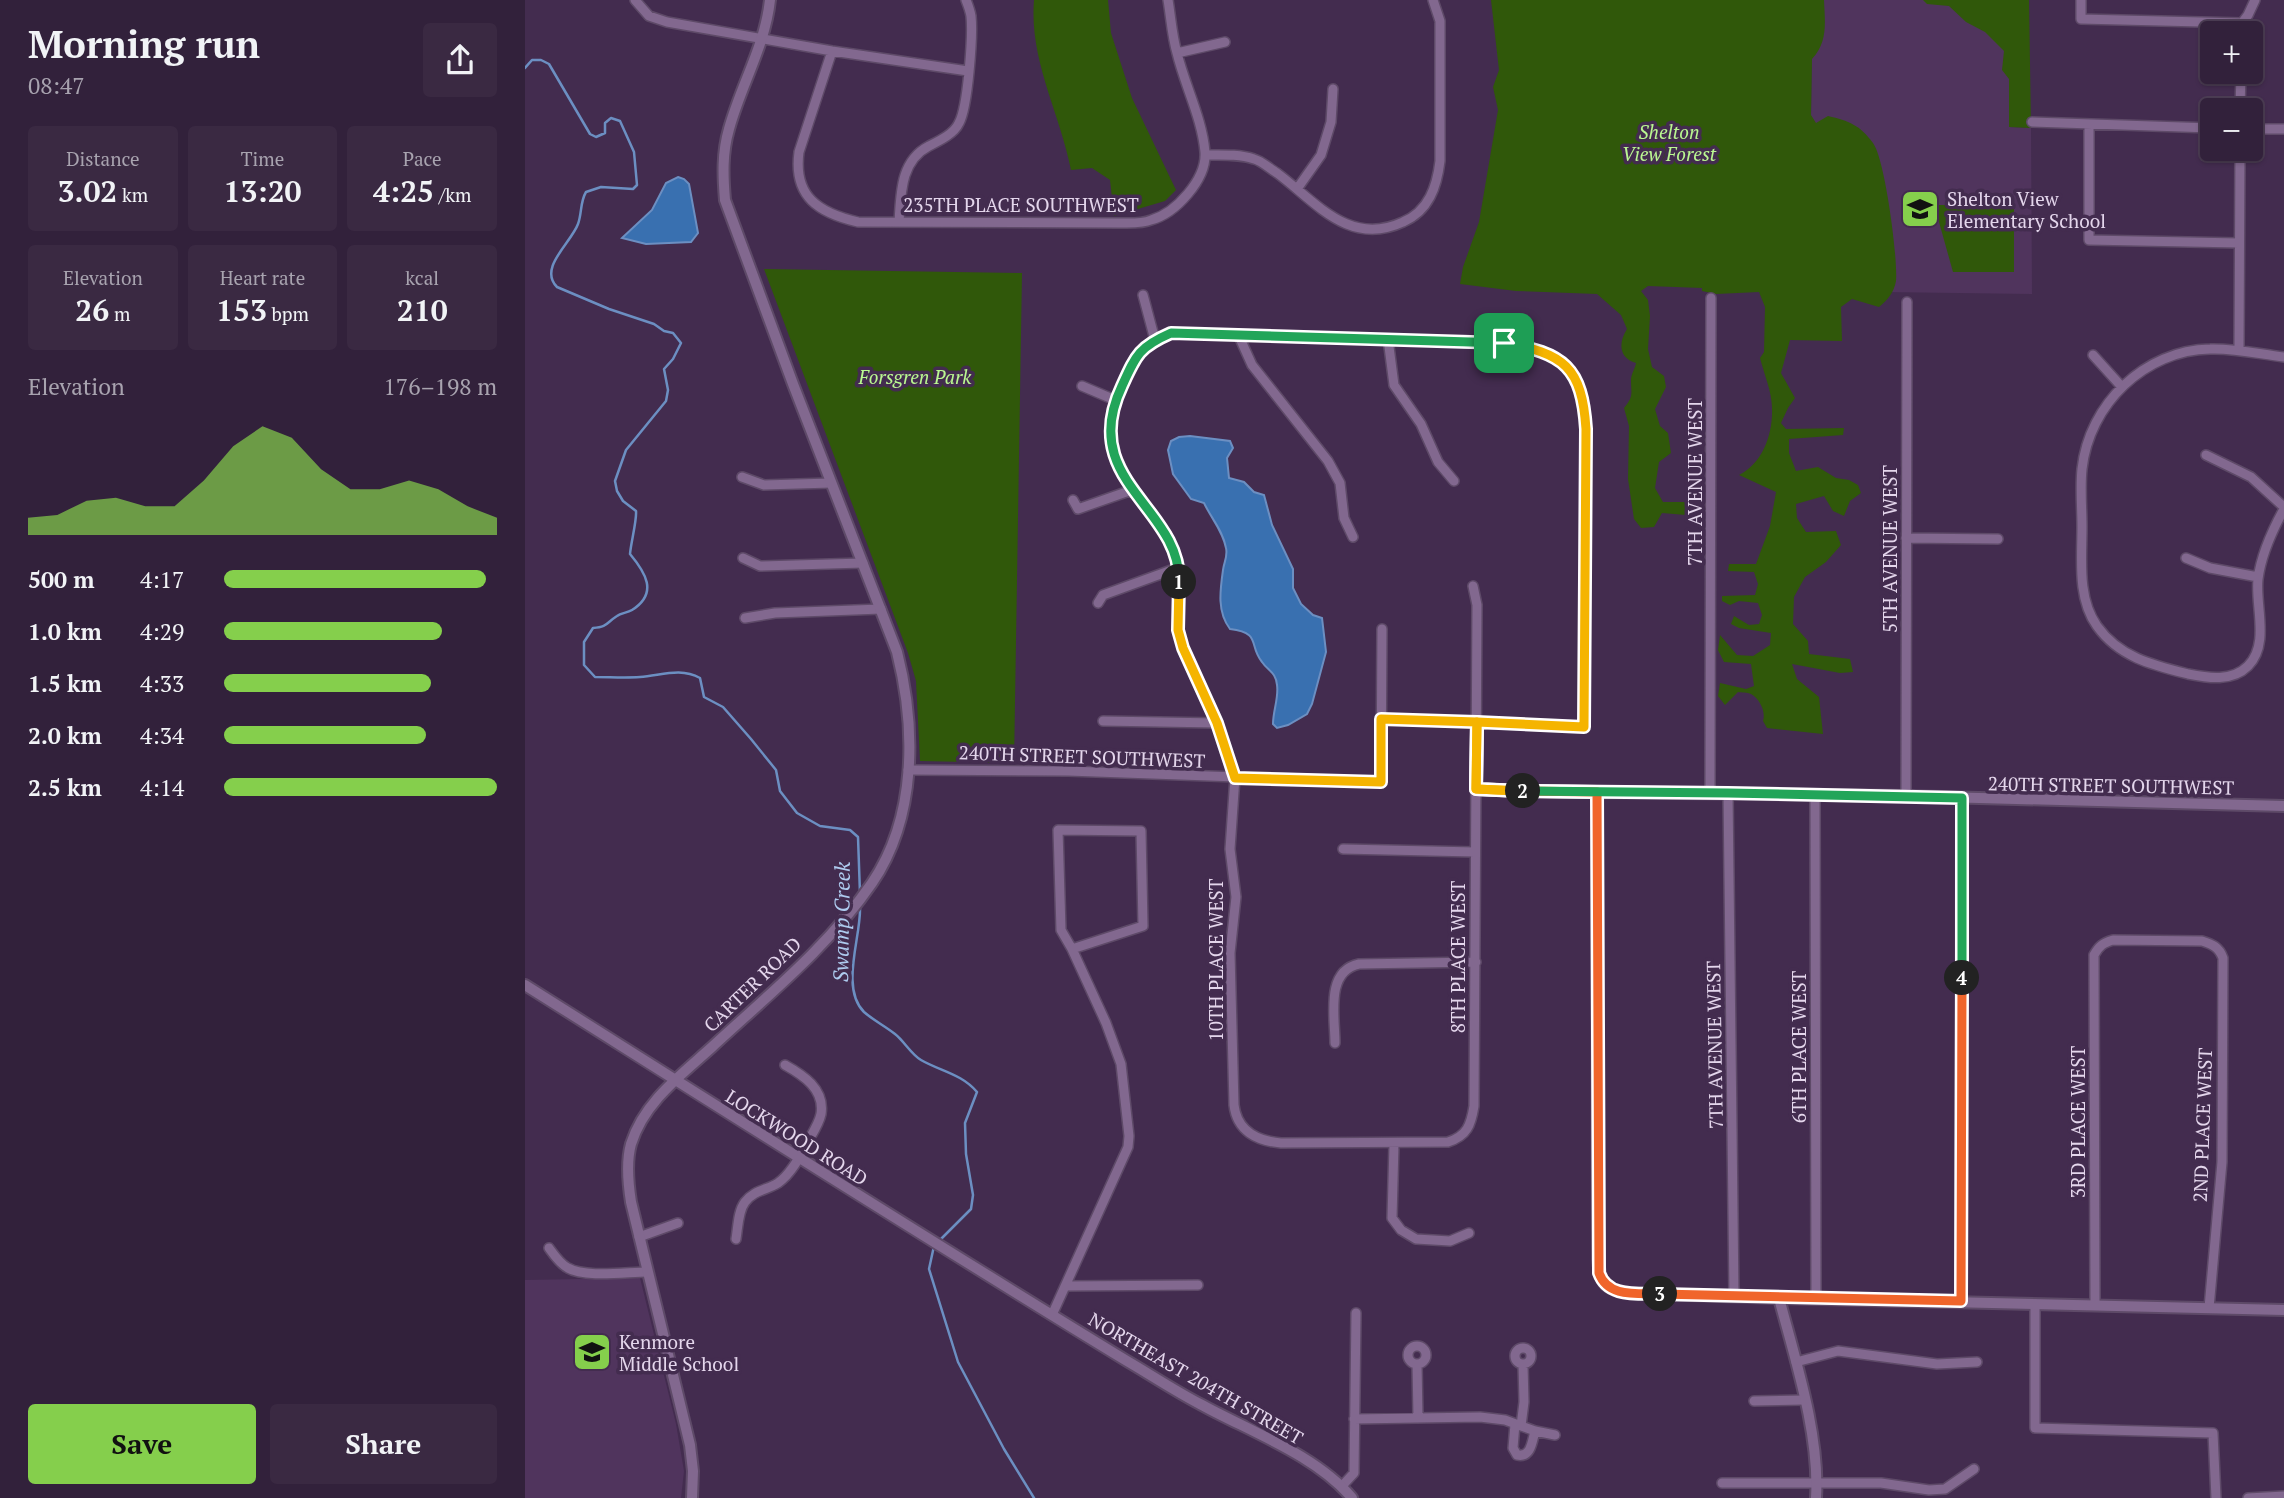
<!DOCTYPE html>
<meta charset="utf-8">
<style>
:root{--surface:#32213b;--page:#3a2942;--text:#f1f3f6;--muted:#a8a3af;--line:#4d3e55;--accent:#85cf4c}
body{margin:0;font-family:"PT Serif",serif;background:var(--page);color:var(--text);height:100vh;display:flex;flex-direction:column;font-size:26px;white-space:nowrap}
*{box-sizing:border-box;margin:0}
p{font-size:23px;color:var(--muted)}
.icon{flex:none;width:38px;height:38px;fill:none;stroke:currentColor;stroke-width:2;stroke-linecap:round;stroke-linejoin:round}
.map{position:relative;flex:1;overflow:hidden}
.side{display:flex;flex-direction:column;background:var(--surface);width:525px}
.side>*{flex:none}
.buttons{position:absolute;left:1675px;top:21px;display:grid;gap:14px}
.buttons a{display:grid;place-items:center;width:63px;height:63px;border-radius:7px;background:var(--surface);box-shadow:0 2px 5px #0004,0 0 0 2px var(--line);font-size:35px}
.pin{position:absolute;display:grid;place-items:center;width:60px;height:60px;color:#fff;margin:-30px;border-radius:14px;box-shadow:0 4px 10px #0006}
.km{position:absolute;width:35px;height:35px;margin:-18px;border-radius:50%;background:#222;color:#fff;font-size:19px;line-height:35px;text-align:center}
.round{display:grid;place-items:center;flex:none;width:74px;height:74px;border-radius:7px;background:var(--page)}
.head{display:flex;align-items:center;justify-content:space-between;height:119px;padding:0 28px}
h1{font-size:38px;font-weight:700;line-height:52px}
.figures{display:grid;grid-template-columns:repeat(3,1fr);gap:10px;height:119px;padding:7px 28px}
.figures div{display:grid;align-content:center;border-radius:7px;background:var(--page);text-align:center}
.figures b{font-size:30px;font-weight:700}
.figures small{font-size:19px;font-weight:400}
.figures p{font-size:19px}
.chart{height:196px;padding:14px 28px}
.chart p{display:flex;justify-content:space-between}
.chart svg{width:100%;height:126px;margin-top:7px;fill:var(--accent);opacity:.7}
.cta{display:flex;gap:14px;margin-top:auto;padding:14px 28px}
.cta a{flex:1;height:80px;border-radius:7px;background:var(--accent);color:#111;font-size:28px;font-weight:700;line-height:80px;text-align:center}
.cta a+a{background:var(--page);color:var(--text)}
ul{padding:0 28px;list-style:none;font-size:23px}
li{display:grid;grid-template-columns:112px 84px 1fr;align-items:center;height:52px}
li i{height:18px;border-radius:9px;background:var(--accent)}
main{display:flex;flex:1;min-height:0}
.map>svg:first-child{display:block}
.built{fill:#50345d}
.green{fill:#30580a}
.water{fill:#3970b0;stroke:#6c8fc2;stroke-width:2}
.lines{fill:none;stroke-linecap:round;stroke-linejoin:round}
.stream{stroke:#6c8fc2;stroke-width:2.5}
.minor-casing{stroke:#5e4a68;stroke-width:12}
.tertiary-casing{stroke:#5e4a68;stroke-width:14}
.minor{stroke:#82688f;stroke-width:9}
.tertiary{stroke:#82688f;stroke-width:10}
.split-1-casing{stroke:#fff;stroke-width:14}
.split-2-casing{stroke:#fff;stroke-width:14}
.split-3-casing{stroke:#fff;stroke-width:14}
.split-4-casing{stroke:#fff;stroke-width:14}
.split-5-casing{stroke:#fff;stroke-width:14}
.split-6-casing{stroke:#fff;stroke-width:14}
.split-1{stroke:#22a559;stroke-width:9}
.split-2{stroke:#f5b400;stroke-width:9}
.split-3{stroke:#f0652b;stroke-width:9}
.split-4{stroke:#f0652b;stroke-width:9}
.split-5{stroke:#22a559;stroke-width:9}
.split-6{stroke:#f5b400;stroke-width:9}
.labels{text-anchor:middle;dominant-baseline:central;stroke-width:7;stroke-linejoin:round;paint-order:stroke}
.park-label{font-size:19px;font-style:italic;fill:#baf891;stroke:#432c4f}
.poi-label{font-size:19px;fill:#e4d6ec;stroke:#432c4f;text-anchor:start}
.street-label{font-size:19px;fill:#e4d6ec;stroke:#432c4f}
.water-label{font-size:21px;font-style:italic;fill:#aecbef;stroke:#432c4f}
</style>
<main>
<section class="side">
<div class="head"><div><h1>Morning run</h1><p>08:47</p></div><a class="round"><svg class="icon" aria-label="share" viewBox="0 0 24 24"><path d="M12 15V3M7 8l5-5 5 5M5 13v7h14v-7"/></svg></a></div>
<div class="figures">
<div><p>Distance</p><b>3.02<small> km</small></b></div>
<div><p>Time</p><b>13:20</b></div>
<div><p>Pace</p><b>4:25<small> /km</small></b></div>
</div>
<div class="figures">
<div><p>Elevation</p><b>26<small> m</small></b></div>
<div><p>Heart rate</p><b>153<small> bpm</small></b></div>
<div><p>kcal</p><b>210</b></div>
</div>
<div class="chart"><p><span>Elevation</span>176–198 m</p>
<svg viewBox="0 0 160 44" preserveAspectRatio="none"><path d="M0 44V38L10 37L20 32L30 31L40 34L50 34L60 25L70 13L80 6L90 10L100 21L110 28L120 28L130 25L140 28L150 34L160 38V44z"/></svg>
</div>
<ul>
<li><b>500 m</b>4:17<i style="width:96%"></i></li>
<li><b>1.0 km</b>4:29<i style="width:80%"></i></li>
<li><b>1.5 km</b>4:33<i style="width:76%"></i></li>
<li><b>2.0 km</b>4:34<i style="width:74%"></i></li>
<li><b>2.5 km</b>4:14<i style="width:100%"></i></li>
</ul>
<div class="cta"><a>Save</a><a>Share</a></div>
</section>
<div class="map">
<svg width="1759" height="1498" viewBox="0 0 1759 1498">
<rect width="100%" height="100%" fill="#432c4f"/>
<path class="built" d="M 1288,0 L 1483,0 L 1485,127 L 1506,128 L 1507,294 L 1283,291 Z
M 115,1278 L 151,1424 L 159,1471 L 156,1498 L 0,1498 L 0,1280 Z"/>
<path class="green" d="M 509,0 L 583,0 L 586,33 L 607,98 L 651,190 L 640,201 L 589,216 L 585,180 L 567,168 L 546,170 C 535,113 504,60 509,0 Z
M 966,0 L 1299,0 C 1300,23 1303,42 1287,59 L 1286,115 L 1291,123 L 1303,116 C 1324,121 1335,125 1348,143 C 1360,159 1373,258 1371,281 C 1369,292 1363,300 1354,307 L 1327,299 L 1316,307 L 1317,341 L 1265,340 L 1256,373 L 1270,398 L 1263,408 L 1256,423 L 1261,429 L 1319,428 L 1318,435 L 1264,439 L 1264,453 L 1271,471 L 1293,467 L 1311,478 L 1324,480 L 1333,485 L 1336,493 L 1325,501 L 1319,516 L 1308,511 L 1299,496 L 1271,504 L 1272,518 L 1281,532 L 1311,531 L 1316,545 L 1301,562 L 1280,577 L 1269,597 L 1268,624 L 1283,641 L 1284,654 L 1325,659 L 1328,672 L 1315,673 L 1267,664 L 1272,679 L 1294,697 L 1298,734 L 1242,728 L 1238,721 C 1241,712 1235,699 1226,694 C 1222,692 1217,693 1213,692 L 1200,705 L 1193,696 L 1195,683 L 1221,689 L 1229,686 L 1226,664 L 1199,662 L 1193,650 L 1195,635 L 1212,655 L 1228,656 L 1245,645 L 1246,633 L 1214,628 L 1206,624 L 1209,616 L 1224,625 L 1234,624 L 1237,615 L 1233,603 L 1214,601 L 1205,605 L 1197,601 L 1197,596 L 1230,595 L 1233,584 L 1229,572 L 1203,571 L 1204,564 L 1231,564 L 1245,526 L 1251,492 L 1214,475 C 1238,463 1248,434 1247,408 C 1247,392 1239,374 1235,358 L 1239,352 L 1240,307 L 1234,292 L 1191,294 L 1177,291 L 1177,288 L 1123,286 L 1116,291 L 1123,300 L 1125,316 L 1123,349 L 1127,367 L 1139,376 L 1141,387 L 1130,409 L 1135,426 L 1143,433 L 1146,453 L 1134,462 L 1130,488 L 1138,502 L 1165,502 L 1172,512 L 1161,515 L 1137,513 L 1129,527 L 1116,528 L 1109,519 L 1103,479 L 1104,426 L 1099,408 C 1109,396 1106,394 1106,380 C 1106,374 1110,369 1111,363 C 1094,358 1093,343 1102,329 L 1096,315 L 1072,294 L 991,291 L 935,284 L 938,267 L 954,222 L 973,110 L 968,87 L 974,70 Z
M 1398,0 L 1504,0 L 1506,128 L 1484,127 L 1484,79 L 1477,70 L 1479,51 L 1460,32 L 1441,22 L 1424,6 L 1402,4 Z
M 1413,205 L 1484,205 L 1489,209 L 1489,272 L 1428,272 L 1414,222 Z
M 239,269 L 497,273 L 489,763 L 395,761 L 391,681 L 383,653 Z"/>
<path class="water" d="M 153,177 L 159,179 L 164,184 L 173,233 L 166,242 L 121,244 L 97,238 L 127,210 L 141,183 Z
M 665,436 L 705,441 L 708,448 L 702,458 L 704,478 L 719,482 L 729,492 L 739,495 L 747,525 L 768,569 L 768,588 L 776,604 L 788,615 L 797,618 L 801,652 L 787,704 L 782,714 L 763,725 L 752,728 L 748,724 C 748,711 754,697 752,685 C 751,672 743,671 737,662 C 723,645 737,633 705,629 C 692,612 695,591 698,570 C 699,562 703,556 701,548 C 698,531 686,518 679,503 L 666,499 L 648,474 L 643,450 L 646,441 L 654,437 Z"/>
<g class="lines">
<path class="stream" d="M 0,68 L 7,60 L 16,60 L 24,64 L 65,134 L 71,137 L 80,133 L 80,123 L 86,118 L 95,121 L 109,152 L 112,185 L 108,189 L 76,187 L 61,192 C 55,202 57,213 53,224 C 46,243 13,268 32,287 L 84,309 L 129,324 L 139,331 L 148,333 L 156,343 L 148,359 L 139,369 L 143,390 L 141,401 L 101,450 L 90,481 L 92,491 L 98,501 L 111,511 C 112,520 106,542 105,554 C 120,572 134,593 107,610 C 102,613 96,613 92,616 C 81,623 83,627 68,628 L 59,642 L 59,665 L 70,677 C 85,677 100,678 115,677 C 135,676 155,667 175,678 L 179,697 L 198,707 L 226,739 L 251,770 L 255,791 L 272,813 L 295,826 L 325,830 L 333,837 L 335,894
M 335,908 C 336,937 315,988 339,1012 C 348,1020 360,1026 370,1034 C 379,1041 386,1054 396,1060 C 415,1071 437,1074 452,1092 L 440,1123 L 441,1154 L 448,1195 L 446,1209 L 414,1241
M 409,1246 L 404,1269 L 433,1362 L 479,1449 L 509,1498"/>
<defs>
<path id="minor" d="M 110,0 L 124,16 L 142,22 L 307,51 L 443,71
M 1556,0 L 1556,19 L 1717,23
M 1717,33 L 1717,23 L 1723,15 L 1730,0
M 307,51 L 274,152 C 268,197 294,213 333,222 L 594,223 C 604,223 617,224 626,220 C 651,213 682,179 680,152 C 677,118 660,86 652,53 C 647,36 646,18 643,0
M 652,53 L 700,42
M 1715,110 L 1716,72
M 1507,122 L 1687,128
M 1564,125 L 1564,240 L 1714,243
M 1726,129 L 1759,129
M 681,155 C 697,155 714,154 729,159 C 737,161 745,169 752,173 C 791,202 824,247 878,222 C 904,211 912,186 915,161 L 915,21 L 908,0
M 772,189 L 796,155 L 806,122 L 808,89
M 374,222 C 376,194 375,161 404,146 C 414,141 429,134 434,123 C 443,107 448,35 446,16 C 445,10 443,5 441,0
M 618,295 L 630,340
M 713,334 L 727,365 L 803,461 L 815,483 L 819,518 L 828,537
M 863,339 L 869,385 L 896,424 L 913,462 L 929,481
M 1714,349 L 1715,149
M 1568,355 L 1596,386
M 1759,357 C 1734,354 1710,348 1685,349 C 1620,350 1564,404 1557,469 C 1555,488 1557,508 1557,527 C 1557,559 1552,598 1572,626 C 1594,657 1627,665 1663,674 C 1683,678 1707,682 1723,666 C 1745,644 1730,606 1733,579 C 1736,556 1748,529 1759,509
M 557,386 L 590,400
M 1681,455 L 1726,477 L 1759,507
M 217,477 L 239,485 L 306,483
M 548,500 L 553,509 L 607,490
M 1381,538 L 1473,539
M 218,558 L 235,566 L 338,563
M 1661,558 L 1685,568 L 1733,577
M 573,603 L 578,595 L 655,567
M 220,618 L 250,613 L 356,609
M 856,719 L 1059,727 L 1061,429 C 1057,367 1039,353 979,343 L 646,333 L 619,347 L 609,360 L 590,400 L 586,418 L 586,447 L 607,490 L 641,534 L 655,567 L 653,630 L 658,648 L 692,723 L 710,777 L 705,849 L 711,897 L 705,953 L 709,1105 C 712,1131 732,1141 756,1143 L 923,1142 C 942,1136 946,1125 949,1106 L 952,605 L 948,586
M 578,721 L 692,723
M 383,770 L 543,771 L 856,782 L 857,629
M 952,789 L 1072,792
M 1185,792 L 1186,298
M 1203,793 L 1209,1297
M 1290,794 L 1291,1299
M 1381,796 L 1382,302
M 533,830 L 616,831 L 618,926 L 547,949 L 536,930 Z
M 818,849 L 950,852
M 810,1043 C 810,1017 800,971 834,964 L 951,962
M 869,1144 L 867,1218 L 876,1230 L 891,1239 L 925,1241 L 944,1233
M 114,1237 L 153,1223
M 211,1239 C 213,1227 213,1211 220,1202 C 229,1190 242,1190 253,1183 C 266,1174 275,1157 282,1143 C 287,1134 294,1124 296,1114 C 300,1089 278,1075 260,1065
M 24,1248 C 29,1255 35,1264 43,1268 C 60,1278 102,1272 122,1272
M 541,1286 L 673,1285
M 1510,1304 L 1510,1428 L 1688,1433 L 1691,1498
M 1570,1305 L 1569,955 C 1574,946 1578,943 1588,940 L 1677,941 C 1687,944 1694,947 1698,958 L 1697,1162 L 1684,1308
M 527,1315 L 603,1147 L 604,1136 L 596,1064 L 581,1023 L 547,949
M883 1355a9 9 0 1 1 18 0a9 9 0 1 1-18 0Z
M990 1356a8 8 0 1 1 16 0a8 8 0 1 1-16 0Z
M 1271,1362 L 1313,1351 L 1412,1364 L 1452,1362
M 892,1364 L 893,1417
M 1229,1401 L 1279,1400
M 829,1419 L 955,1417 L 980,1420 L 1010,1431 L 1030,1435
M 990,1424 L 988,1448 L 992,1455 C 1006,1458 1007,1442 1010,1431
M 996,1426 L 999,1402 L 998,1365
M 1197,1483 L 1356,1483 L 1404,1490 L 1420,1489 L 1449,1469
M 817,1486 L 829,1473 L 831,1313
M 1723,1498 L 1759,1496"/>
<path id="tertiary" d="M 1759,806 L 1381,796 L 1072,792 L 1073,1259 C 1075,1284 1080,1290 1105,1293 L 1254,1298 L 1759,1310
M 0,985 C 200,1111 400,1238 602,1361 C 626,1375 650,1391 675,1404 C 724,1431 791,1455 827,1498
M 1254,1298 C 1270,1359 1295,1435 1291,1498
M 1436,1301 L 1437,798
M 167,1498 L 168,1471 L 165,1445 L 106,1202 C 103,1183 101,1162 106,1144 C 119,1102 156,1075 187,1047 C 242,996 304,946 347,883 C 392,817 391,727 372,652 L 268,384 L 200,200 C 198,176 197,153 204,129 C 216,85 240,46 245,0"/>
</defs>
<use href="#minor" class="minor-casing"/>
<use href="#tertiary" class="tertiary-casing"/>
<use href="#minor" class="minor"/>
<use href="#tertiary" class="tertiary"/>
</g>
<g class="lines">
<defs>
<path id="split-1" d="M 654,582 C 656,507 552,481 597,386 C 611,355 614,347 646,333 L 979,343"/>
<path id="split-2" d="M 654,582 L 653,630 L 658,648 L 692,723 L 710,778 L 856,782 L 856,719 L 952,722 L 951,789 L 998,791"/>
<path id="split-3" d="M 998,791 L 1072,792 L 1074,1273 C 1083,1298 1112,1293 1135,1294"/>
<path id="split-4" d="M 1135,1294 L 1436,1301 L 1437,978"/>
<path id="split-5" d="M 992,791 L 1203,793 L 1437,798 L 1437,978"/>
<path id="split-6" d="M 979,343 C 1039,353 1057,367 1061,429 L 1059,727 L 952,722 L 951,789 L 992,791"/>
</defs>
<use href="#split-1" class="split-1-casing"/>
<use href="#split-2" class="split-2-casing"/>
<use href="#split-3" class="split-3-casing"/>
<use href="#split-4" class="split-4-casing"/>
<use href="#split-5" class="split-5-casing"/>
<use href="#split-6" class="split-6-casing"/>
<use href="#split-1" class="split-1"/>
<use href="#split-2" class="split-2"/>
<use href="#split-3" class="split-3"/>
<use href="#split-4" class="split-4"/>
<use href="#split-5" class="split-5"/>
<use href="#split-6" class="split-6"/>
</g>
<defs>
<symbol id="school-square" viewBox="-11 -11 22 22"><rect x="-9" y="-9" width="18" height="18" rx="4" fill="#85cf4c" stroke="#432c4f"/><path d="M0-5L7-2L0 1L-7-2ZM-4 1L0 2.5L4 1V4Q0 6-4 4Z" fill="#111"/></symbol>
</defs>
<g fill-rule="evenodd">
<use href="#school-square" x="1373" y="187" width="44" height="44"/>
<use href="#school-square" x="45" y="1330" width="44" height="44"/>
</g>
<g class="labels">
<g class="park-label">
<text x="1144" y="131">Shelton<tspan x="1144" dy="22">View Forest</tspan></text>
<text x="390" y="376">Forsgren Park</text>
</g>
<g class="poi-label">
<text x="1422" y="198">Shelton View<tspan x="1422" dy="22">Elementary School</tspan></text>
<text x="94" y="1341">Kenmore<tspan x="94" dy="22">Middle School</tspan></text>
</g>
<g class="street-label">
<text x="496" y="204">235TH PLACE SOUTHWEST</text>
<text transform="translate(1169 482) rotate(-90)">7TH AVENUE WEST</text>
<text transform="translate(1364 549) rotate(-90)">5TH AVENUE WEST</text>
<text transform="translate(557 756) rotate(2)">240TH STREET SOUTHWEST</text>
<text transform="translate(1586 785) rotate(1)">240TH STREET SOUTHWEST</text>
<text transform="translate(932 957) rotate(-90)">8TH PLACE WEST</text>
<text transform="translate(690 960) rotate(-90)">10TH PLACE WEST</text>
<text transform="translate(227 984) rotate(-44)">CARTER ROAD</text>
<text transform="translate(1189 1045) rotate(-91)">7TH AVENUE WEST</text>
<text transform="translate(1273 1047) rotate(-90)">6TH PLACE WEST</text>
<text transform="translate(1552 1122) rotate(-90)">3RD PLACE WEST</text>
<text transform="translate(1677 1125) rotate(-88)">2ND PLACE WEST</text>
<text transform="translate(272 1137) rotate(32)">LOCKWOOD ROAD</text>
<text transform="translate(671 1378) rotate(30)">NORTHEAST 204TH STREET</text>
</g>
<g class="water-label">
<text transform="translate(316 922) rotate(-89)">Swamp Creek</text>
</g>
</g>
</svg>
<div class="buttons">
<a>+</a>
<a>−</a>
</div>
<div class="pin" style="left:979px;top:343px;background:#1e9e55"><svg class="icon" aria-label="arrive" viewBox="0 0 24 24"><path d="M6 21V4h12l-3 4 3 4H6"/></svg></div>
<b class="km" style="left:654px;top:582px">1</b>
<b class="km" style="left:998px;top:791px">2</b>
<b class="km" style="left:1135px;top:1294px">3</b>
<b class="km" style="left:1437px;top:978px">4</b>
</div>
</main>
